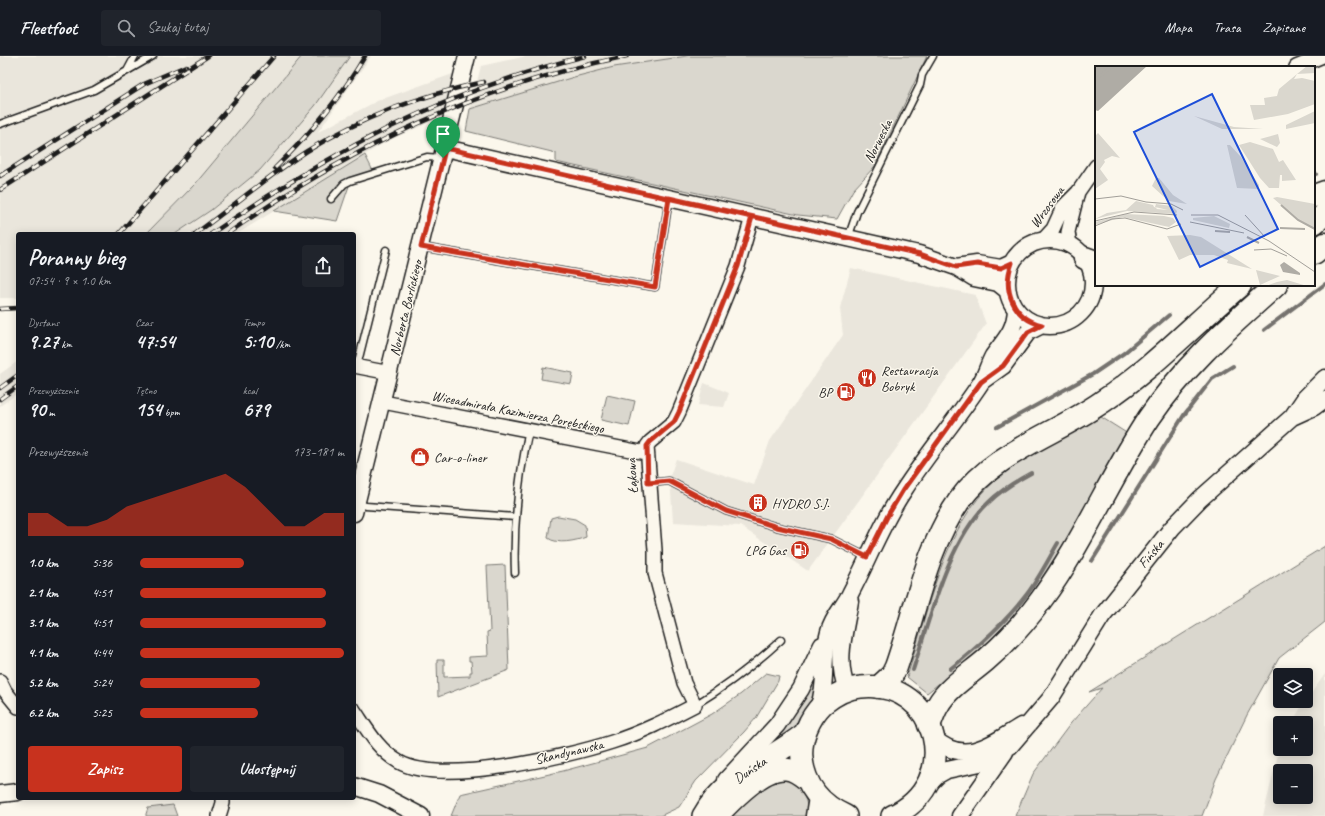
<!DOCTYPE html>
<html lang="pl">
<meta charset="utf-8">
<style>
:root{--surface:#171b24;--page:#20242c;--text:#f1f3f6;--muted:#9ea1a6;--line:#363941;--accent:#c8321e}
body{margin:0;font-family:Caveat,sans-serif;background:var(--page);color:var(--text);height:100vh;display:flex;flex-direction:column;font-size:15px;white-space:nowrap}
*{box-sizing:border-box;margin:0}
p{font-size:13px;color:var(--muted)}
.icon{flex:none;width:22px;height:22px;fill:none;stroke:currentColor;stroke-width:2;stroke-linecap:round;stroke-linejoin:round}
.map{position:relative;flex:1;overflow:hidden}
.details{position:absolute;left:16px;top:176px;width:340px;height:568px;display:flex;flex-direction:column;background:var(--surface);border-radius:4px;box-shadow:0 2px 10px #0003}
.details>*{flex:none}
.tools{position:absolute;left:1273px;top:612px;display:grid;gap:8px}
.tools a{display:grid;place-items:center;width:40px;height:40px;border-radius:4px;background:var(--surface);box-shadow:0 2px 10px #0003;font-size:20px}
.pin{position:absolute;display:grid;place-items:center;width:34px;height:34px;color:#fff;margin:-41px -17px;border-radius:50% 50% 50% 0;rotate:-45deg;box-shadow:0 0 4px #0007}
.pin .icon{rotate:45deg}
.round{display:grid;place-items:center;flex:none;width:42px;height:42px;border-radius:4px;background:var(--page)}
.summary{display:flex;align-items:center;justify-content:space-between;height:68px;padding:0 12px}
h1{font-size:22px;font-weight:700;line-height:30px}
.metrics{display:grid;grid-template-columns:repeat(3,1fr);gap:6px;height:68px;padding:4px 12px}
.metrics div{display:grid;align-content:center}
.metrics b{font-size:20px;font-weight:700}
.metrics small{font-size:11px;font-weight:400}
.metrics p{font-size:11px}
.chart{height:112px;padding:8px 12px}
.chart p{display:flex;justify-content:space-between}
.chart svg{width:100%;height:72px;margin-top:4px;fill:var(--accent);opacity:.7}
.primary-button{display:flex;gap:8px;margin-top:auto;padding:8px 12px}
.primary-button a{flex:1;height:46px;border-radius:4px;background:var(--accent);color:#fff;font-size:16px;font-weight:700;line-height:46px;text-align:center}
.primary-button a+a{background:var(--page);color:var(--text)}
ul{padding:0 12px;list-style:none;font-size:13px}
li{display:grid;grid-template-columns:64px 48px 1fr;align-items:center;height:30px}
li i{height:10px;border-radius:5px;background:var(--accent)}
header{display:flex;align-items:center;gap:24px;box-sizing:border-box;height:56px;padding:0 20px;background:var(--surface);border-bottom:1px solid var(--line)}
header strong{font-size:19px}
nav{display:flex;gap:22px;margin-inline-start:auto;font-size:14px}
.search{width:280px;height:36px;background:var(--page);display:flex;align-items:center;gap:10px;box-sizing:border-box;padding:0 14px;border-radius:4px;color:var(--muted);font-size:15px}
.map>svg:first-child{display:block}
.built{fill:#eae6dc;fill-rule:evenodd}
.green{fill:#dad7ce;stroke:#7b7a75}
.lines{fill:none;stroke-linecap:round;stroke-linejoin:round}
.stream{stroke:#74726e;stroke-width:4}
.service-casing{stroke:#1c1c1c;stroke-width:9}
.minor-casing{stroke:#1c1c1c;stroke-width:16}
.tertiary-casing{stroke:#1c1c1c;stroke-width:19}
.primary-casing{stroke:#1c1c1c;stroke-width:23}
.trunk-casing{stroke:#1c1c1c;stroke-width:24}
.motorway-casing{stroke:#1c1c1c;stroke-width:25}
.service{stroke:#fbf7ec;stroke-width:6}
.minor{stroke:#fbf7ec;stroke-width:13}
.tertiary{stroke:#fbf7ec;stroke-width:16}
.primary{stroke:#fbf7ec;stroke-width:20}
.trunk{stroke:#fbf7ec;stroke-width:21}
.motorway{stroke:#fbf7ec;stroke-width:22}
.rail-casing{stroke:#1c1c1c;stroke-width:4.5}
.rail{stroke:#fbf7ec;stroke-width:3;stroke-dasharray:9;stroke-linecap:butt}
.route-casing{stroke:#fff;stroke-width:8}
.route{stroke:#c8321e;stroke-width:5}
.labels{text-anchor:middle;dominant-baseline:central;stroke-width:3;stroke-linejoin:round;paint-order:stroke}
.street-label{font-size:14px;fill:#1c1c1c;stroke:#fbf7ec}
.poi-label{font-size:14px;fill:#1c1c1c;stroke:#fbf7ec;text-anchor:start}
.inset-river{fill:none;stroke:#afaca5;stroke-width:2}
.inset-road{fill:none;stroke:#a29f99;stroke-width:1}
.view{fill:#1d4ed8;fill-opacity:0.15;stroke:#1d4ed8;stroke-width:2}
.inset-edge{fill:none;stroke:#1c1c1c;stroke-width:2}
</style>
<header>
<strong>Fleetfoot</strong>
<div class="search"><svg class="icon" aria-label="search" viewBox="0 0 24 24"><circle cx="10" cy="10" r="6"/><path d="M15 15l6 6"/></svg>Szukaj tutaj</div>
<nav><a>Mapa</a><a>Trasa</a><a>Zapisane</a></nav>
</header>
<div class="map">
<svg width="1325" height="760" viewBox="0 0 1325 760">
<rect width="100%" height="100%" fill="#fbf7ec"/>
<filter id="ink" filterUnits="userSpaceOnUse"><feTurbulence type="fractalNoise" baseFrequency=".025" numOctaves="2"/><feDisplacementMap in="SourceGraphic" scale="8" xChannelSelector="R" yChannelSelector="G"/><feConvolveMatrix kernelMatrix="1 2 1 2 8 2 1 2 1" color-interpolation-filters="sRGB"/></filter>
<g filter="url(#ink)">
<path class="built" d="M 0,0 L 302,0 L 196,127 L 146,178 L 18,178 L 18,242 L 0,242 Z
M 350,0 L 371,0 L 318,76 L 377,45 L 464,14 L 453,56 L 387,85 L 237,178 L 175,178 L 211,154 L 260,114 L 315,50 Z
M 527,0 L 687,0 L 614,11 L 574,21 L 470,53 L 481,10 Z
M 851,212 L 975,239 L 986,268 L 808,515 L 740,470 L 673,466 L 670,420 L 676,403 L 754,429 L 770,385 L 843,279 L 840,252 Z
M 18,305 L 18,337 L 0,350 L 0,318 Z
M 704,327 L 729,337 L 724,351 L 698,349 Z
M 1325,618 L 1325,760 L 1263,760 L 1280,690 L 1280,693 L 1306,693 L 1306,667 L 1292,667 L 1300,653 ZM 1280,715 L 1306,715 L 1306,741 L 1280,741 Z"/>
<path class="green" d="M 302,0 L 350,0 L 315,50 L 260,114 L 211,154 L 175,178 L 146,178 L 196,127 Z
M 687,0 L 927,0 L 875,110 L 853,134 L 837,163 L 798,159 L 556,106 L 556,97 L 466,75 L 470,53 L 574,21 L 614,11 Z
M 365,99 L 373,115 L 350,127 L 337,165 L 274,155 Z
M 543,311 L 573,317 L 571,328 L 541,323 Z
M 607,339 L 635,345 L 629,370 L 601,364 Z
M 1101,361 L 1128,378 L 1077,467 L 1030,540 L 1008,567 L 972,601 L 927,637 L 907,621 C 927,558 944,468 996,424 C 1027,397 1066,380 1101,361 Z
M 558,460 L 575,463 L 585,469 L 586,481 C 576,485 557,489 548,482 L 551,462 Z
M 1325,490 L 1325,566 L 1279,602 L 1247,659 L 1216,723 L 1202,760 L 1015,760 L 1033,718 L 1071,667 L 1102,632 L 1089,636 Z
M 505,509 L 509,614 L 438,641 L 437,604 L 444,604 L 444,621 L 470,620 L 470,616 L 472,616 L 471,605 L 469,605 L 469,601 L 488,600 L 487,576 L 490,575 L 487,510 Z
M 817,612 L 818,636 L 805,654 L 794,675 L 758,697 Z
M 766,617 L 779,620 L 778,625 L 756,662 L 744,676 L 696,725 L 679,751 L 660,760 L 451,760 L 460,738 L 563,715 L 648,692 L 712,658 L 741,638 Z
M 770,723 C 775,723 784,722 789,724 C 803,728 808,748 808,760 L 725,760 Z
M 173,749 L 177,760 L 146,760 L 146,758 L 148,752 Z"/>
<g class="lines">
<path class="stream" d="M 1314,115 L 1316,118
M 1264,274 L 1325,228
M 997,371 L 1093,318 L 1124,297 L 1169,259
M 1092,505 L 1184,359 L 1212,323 L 1233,310
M 950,613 C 978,591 1005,567 1027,538 C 1039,522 1048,504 1058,487
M 913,614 C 930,562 948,485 988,447 C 1000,435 1016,425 1031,417"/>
<defs>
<path id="service" d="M 127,15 L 135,0
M 0,68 L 94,34 L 153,0
M 331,143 L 344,128 L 350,125 L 427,101 L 441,102
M 848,182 L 857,156 L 920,29 L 922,19 L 933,0
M 421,191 L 655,231 L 669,143
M 357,310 L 386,194
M 649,427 L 669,425 L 726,455 L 777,471 L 831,483 L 867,501
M 357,447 L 366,450 L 515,461
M 515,517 C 513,467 518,423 529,374
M 695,649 C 726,630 754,609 781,584"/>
<path id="minor" d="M 1296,11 L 1323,0
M 1042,185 L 1053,173 L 1063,151 L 1078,136 L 1096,110
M 1070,189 L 1068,176 L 1078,136
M 354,310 L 390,317
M 383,346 L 646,397
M 0,625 L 5,635 L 18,651
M 354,654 C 367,673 378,694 399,706 C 440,730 566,701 612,686 C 641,677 668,663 695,649 L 684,627 L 655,517 L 655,494 L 647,390 L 650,386 L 674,366 L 679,356 L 738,210 L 752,161
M 219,760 L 223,747 L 223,742"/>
<path id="tertiary" d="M 445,92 L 919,198 L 956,211 L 974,222 L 998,227 L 1008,235
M1007 227a43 43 0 1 1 86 0a43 43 0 1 1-86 0Z
M 956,211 L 977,208 L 1001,212 L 1012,207
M 982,325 L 1003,310 L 1028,276 L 1042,269
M 1292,361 L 1305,342 L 1325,322
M 354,457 L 467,0
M 847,634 C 835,602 845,577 850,545
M 818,653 C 828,625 821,603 829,576 C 833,560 845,550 851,536 C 869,502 882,466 904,434 C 928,397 956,364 980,328 C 986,319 988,309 993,300 C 1005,283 1015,275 1016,253
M 934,682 C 964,711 993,687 1021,670
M 726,724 L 777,669 L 801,633 L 822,589
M 354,730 L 379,738 L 421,760
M 927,730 L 938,719 L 947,714 L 980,707 L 1010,690 L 1051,642 L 1102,560 L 1172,472 L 1200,443 L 1292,361 L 1314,351 L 1325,343
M 0,738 L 18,736
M 960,760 L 1005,696"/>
<path id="primary" d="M 816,760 L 819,742"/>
<path id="trunk" d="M 703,760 C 725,719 770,705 805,677
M 717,760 C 731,745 763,712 785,713 C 793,713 801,719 807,724
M 846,760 C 821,749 805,730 802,703 C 800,683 809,662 823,648 C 834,639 847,632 861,631 C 939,623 965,727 892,760"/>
<path id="motorway" d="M 1314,140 L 1325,136
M 1314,167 L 1325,158
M 1314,197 L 1325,188
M 1085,202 L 1096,206
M 879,631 L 892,619 L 896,611 C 915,557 926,492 959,445 C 995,395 1053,380 1102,346 C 1152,313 1194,268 1240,229
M 929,669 C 932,663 934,655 938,649 C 948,631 970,618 986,604 C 1006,587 1025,566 1041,544 C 1083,487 1110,421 1149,362 C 1185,309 1228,272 1276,229"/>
</defs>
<use href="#service" class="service-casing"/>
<use href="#minor" class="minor-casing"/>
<use href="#tertiary" class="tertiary-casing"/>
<use href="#primary" class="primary-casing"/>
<use href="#trunk" class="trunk-casing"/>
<use href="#motorway" class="motorway-casing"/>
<use href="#service" class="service"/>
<use href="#minor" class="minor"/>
<use href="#tertiary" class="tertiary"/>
<use href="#primary" class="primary"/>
<use href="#trunk" class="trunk"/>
<use href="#motorway" class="motorway"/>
<defs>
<path id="rail" d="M 275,112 C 309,79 341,41 365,0
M 0,120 L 144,28 L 186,10
M 0,134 L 208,0
M 119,178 L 274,0
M 195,178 C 232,151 268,120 307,95 C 362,61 421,39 484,26
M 211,178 C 331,95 443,36 585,0
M 227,178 C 351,91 478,30 627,0
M 0,253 L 18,252
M 0,332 L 18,319
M 0,343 L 18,330"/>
</defs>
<use href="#rail" class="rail-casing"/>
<use href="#rail" class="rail"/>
</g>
</g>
<g class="lines" filter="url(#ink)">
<defs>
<path id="route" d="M 443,102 L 445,92 C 548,115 650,138 752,161 L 738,210 L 679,356 L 674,366 L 650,386 L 647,390 L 648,427 L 669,425 L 726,455 L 777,471 L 831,483 L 867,501 L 888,459 L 903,434 L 981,326 L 1003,310 L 1028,276 L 1042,269 C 1013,262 1002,234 1012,207 L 1001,212 L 977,208 L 956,211 L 920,198 L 669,142 L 655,231 L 421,191 L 443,102"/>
</defs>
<use href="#route" class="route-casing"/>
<use href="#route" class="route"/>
</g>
<defs>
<symbol id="restaurant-disc" viewBox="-11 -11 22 22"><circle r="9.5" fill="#c8321e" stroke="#fbf7ec"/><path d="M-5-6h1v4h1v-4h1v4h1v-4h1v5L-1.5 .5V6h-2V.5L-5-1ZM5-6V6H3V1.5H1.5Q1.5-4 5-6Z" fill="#fff"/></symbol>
<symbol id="fuel-disc" viewBox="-11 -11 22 22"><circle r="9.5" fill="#c8321e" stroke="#fbf7ec"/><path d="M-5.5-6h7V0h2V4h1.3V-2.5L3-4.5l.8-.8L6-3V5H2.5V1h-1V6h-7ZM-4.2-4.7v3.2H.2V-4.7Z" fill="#fff"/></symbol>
<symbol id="shop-disc" viewBox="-11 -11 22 22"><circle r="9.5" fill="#c8321e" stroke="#fbf7ec"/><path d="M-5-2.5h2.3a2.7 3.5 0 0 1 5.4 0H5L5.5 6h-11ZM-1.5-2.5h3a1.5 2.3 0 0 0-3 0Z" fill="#fff"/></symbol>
<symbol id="building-disc" viewBox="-11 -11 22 22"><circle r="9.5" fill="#c8321e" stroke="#fbf7ec"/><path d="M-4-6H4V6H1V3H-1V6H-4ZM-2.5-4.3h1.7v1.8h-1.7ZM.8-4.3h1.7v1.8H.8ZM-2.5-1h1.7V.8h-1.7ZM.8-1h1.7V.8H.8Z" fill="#fff"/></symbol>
</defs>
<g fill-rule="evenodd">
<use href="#restaurant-disc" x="856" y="311" width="22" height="22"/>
<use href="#fuel-disc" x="835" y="325" width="22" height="22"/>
<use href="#shop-disc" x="409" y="390" width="22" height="22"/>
<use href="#building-disc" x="747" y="436" width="22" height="22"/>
<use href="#fuel-disc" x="789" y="483" width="22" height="22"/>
</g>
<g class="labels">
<g class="street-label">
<text transform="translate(878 85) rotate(-63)">Norweska</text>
<text transform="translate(1047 151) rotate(-54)">Wrzosowa</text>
<text transform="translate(406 252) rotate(-76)">Norberta Barlickiego</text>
<text transform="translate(518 356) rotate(11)">Wiceadmirała Kazimierza Porębskiego</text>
<text transform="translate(632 420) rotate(-94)">Łąkowa</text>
<text transform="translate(1151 498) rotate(-50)">Fińska</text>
<text transform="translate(569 696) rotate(-13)">Skandynawska</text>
<text transform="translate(750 714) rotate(-34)">Duńska</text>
</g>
<g class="poi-label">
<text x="881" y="314">Restauracja<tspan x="881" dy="16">Bobryk</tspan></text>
<text x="832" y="336" text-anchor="end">BP</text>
<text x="434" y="401">Car-o-liner</text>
<text x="772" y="447">HYDRO S.J.</text>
<text x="786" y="494" text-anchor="end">LPG Gas</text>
</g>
</g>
<g transform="translate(1095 10)">
<rect width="220" height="220" fill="#fbf7ec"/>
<path d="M 212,0 L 220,0 L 220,7 L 202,8 L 199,13 L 207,12 L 220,15 L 220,38 L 193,48 L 159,54 L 155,39 L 170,39 L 169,32 L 182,30 L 184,23 L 202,8 ZM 220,45 L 220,57 L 191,63 L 191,59 ZM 99,50 L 139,61 L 168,63 L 127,63 ZM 3,67 L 25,92 L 17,90 L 9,94 L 10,96 L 5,103 L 13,114 L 0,123 L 0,70 ZM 183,68 L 185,77 L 182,81 L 165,73 ZM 155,76 L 178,83 L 184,96 L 188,94 L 201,114 L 187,115 L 187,109 L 185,109 L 184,122 L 174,122 L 165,112 L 144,79 ZM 132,79 L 135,79 L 146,91 L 164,119 L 164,123 L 142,122 ZM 61,112 L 64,112 L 78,129 L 92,138 L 74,135 L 68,130 L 57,120 ZM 182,131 L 220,138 L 220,163 L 201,152 L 178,132 ZM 41,135 L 58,139 L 59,141 L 62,142 L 61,143 L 73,144 L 60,141 L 61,138 L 77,140 L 82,145 L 81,148 L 32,145 L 0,153 L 12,147 L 31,144 ZM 31,148 L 69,150 L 78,152 L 81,156 L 74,161 L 28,151 L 0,159 L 0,156 ZM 119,150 L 135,158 L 134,162 L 98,154 L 98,152 ZM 95,169 L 106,171 L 157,203 L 132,197 L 133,194 L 119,189 L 95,189 L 84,194 L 72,170 ZM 161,204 L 185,210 L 165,219 ZM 192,214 L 212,220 L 171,220 L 182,216 Z" fill="#dad7ce"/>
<path d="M 0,0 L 52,0 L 3,45 L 0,44 ZM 189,196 L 205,207 L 205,209 L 188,206 L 185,199 Z" fill="#afaca5"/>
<path class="inset-river" d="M 0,13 L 17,0M 0,14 L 19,0M 186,139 L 203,154 L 220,163M 185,162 L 210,163M 120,165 L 135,166M 152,171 L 164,177"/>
<path class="inset-road" d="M 0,133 L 26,130 L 51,136 L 76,138 L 88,144M 96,149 L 123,149 L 174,175 L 220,206M 150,149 L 170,171M 0,155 L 39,146 L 82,149M 95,156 L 149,167M 0,160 L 17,153 L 30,152 L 72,163 L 86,158M 159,184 L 176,183 L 192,190"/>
<path class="view" d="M 117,28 L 183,163 L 105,201 L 39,66 Z"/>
<rect width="220" height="220" class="inset-edge"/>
</g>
</svg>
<div class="tools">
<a><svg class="icon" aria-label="layers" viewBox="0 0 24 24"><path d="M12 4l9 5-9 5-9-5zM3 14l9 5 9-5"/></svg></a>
<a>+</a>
<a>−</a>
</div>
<div class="pin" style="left:443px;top:102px;background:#1e9e55"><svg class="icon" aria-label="arrive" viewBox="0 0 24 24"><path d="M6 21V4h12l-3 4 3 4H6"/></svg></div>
<section class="details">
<div class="summary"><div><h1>Poranny bieg</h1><p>07:54 · 9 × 1.0 km</p></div><a class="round"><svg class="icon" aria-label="share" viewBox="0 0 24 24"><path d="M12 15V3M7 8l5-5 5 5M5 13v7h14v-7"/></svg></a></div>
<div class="metrics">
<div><p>Dystans</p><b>9.27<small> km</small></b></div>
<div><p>Czas</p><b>47:54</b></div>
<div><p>Tempo</p><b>5:10<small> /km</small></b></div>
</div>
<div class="metrics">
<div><p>Przewyższenie</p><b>90<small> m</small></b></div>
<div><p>Tętno</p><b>154<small> bpm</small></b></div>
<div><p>kcal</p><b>679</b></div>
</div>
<div class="chart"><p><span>Przewyższenie</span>173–181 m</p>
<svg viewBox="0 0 160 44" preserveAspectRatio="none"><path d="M0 44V30L10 30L20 38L30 38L40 34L50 26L60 22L70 18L80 14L90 10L100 6L110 14L120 26L130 38L140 38L150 30L160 30V44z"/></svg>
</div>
<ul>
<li><b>1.0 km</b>5:36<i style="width:51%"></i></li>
<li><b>2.1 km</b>4:51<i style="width:91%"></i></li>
<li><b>3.1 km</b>4:51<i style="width:91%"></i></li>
<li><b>4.1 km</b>4:44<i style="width:100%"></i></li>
<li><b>5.2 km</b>5:24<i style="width:59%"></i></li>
<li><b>6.2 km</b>5:25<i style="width:58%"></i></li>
</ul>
<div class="primary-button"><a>Zapisz</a><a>Udostępnij</a></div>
</section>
</div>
